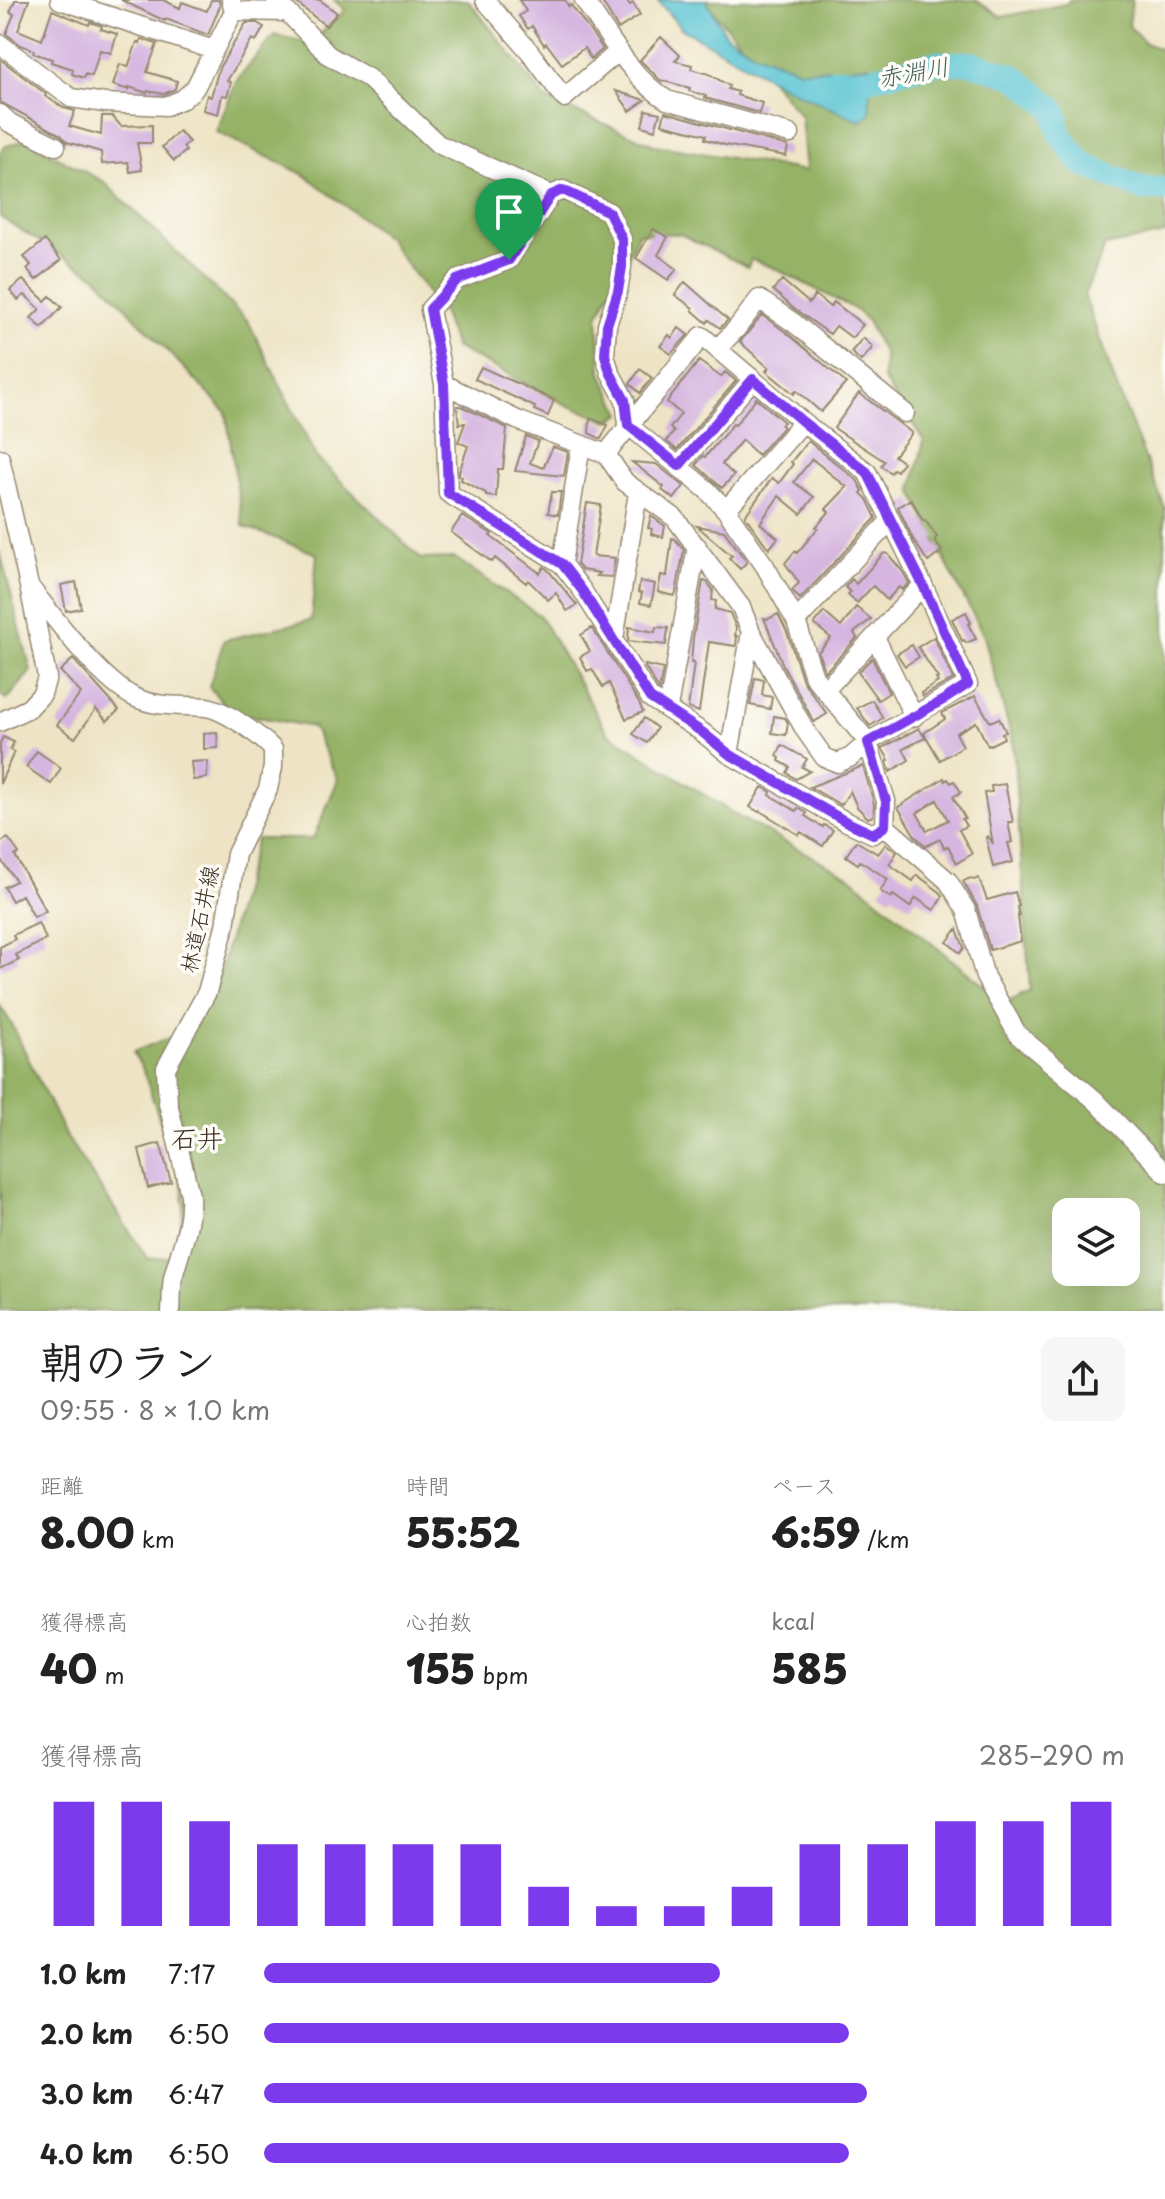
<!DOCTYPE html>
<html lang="ja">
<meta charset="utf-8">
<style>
:root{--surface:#fff;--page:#f6f6f6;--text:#222;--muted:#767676;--accent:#7c3aed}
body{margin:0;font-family:"Playpen Sans","Klee One",sans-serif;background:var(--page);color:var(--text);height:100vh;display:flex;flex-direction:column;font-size:30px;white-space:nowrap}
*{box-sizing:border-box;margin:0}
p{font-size:26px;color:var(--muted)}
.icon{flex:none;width:44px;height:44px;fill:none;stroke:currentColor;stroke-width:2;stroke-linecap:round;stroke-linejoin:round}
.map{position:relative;height:1311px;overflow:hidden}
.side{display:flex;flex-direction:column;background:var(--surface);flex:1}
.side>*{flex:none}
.fabs{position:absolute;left:1052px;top:1198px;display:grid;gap:16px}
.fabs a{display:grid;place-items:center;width:88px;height:88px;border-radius:16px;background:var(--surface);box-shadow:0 8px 32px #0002;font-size:40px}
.pin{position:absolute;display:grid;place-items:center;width:68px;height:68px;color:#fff;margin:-82px -34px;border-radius:50% 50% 50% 0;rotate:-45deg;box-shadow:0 0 8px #0007}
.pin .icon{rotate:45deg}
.round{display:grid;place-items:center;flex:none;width:84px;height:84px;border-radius:16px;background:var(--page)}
.headline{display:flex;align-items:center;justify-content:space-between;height:136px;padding:0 40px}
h1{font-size:44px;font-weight:800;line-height:60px}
.stats{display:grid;grid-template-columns:repeat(3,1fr);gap:12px;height:136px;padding:8px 40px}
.stats div{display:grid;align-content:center}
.stats b{font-size:40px;font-weight:800}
.stats small{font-size:22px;font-weight:400}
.stats p{font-size:22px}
.chart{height:224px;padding:16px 40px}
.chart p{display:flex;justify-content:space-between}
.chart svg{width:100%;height:144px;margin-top:8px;stroke:var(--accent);stroke-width:6}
ul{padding:0 40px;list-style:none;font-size:26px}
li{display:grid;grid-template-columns:128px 96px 1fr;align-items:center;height:60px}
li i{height:20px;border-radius:10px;background:var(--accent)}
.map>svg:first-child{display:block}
.forest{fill:#95b266;stroke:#686e42;stroke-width:2;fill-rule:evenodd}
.water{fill:#59c4d3;stroke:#4a7778;stroke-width:2}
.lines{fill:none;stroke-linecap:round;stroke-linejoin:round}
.river{stroke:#59c4d3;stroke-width:24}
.building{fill:#d6b6e0;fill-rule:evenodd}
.minor-casing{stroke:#948772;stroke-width:21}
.minor{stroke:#fff;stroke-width:18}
.route-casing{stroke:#fff;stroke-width:16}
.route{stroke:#7c3aed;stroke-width:10}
.labels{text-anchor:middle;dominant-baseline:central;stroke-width:7;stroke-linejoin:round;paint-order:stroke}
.street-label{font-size:22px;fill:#3b2a1e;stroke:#fdfcf7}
.water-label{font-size:24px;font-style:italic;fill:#46605d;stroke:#fdfcf7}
.quarter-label{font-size:26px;fill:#3b2a1e;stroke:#fdfcf7}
</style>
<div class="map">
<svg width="1165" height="1311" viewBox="0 0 1165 1311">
<rect width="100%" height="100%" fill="#fdfcf7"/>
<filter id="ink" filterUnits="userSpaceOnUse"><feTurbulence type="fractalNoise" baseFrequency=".0125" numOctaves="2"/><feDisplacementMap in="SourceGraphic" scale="16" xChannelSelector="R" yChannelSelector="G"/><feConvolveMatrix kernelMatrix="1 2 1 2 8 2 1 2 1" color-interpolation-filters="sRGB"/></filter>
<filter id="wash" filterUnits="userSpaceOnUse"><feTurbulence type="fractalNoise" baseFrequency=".006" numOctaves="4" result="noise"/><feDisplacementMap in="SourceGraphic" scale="32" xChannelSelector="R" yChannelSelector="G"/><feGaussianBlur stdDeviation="1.8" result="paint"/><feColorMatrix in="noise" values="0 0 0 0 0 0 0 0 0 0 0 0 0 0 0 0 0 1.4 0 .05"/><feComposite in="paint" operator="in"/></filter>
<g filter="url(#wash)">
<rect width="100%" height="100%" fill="#eee4c5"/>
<path class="forest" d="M 334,0 L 468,0 L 546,99 L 654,145 L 806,171 L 801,116 L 704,0 L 976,0 L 1001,17 L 1066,4 L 1069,0 L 1132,0 L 1129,26 L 1145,43 L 1165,51 L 1165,234 L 1105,246 L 1084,295 L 1116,385 L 1165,508 L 1165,1311 L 0,1311 L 0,1006 L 11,1023 L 64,1133 L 148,1259 L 177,1256 L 184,1206 L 182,1186 L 143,1070 L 133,1052 L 174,1036 L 215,990 L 256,839 L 313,839 L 338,780 L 313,727 L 231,712 L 209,687 L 224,640 L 311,620 L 317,554 L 243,526 L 226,412 L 97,277 L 0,217 L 0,153 L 6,146 L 25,140 L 103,181 L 248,321 L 316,457 L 421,559 L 455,558 L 540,616 L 608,733 L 742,819 L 849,876 L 1005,1003 L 1030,990 L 1013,743 L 984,636 L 942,555 L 912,490 L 924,441 L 883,379 L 884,354 L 866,319 L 853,308 L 774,268 L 751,259 L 748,267 L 680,234 L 639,233 L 598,316 L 601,373 L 622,414 L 609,421 L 569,406 L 455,347 L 443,314 L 387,238 L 305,175 L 216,132 L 236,81 L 274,35 L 311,43 L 345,10 ZM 1066,1212 L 1126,1212 L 1126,1272 L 1066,1272 Z
M 0,552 L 31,671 L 7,700 L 0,694 Z"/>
<path class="water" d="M 657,0 L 706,0 L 726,35 L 755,53 L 800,70 L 840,69 L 869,65 L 870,114 L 860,121 L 789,89 L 682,29 Z"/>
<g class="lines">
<path class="river" d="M 836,79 L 864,80 L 934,63 L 972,63 L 1014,76 L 1055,110 L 1059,133 L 1082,164 L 1142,189 L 1165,189"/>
</g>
<g id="blocks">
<path class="building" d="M 15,0 L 29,0 L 18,30 L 42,40 L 52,10 L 89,25 L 90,22 L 102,26 L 101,29 L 117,34 L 111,53 L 100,50 L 92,76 L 85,74 L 84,78 L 72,74 L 73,69 L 51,62 L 52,59 L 33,53 L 34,50 L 21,45 L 6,34 L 14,14 L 10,12 Z
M 121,0 L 163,0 L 180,8 L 182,2 L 207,11 L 211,0 L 219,0 L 220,6 L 208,35 L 166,19 L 165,21 Z
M 293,0 L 320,0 L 337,13 L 326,26 Z
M 519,0 L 565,0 L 569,7 L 571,5 L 603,49 L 591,59 L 584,48 L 562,64 L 546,43 L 544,45 L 532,26 L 528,29 L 519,16 L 526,11 Z
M 601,0 L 626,0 L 630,5 L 633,3 L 640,15 L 618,29 Z
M 246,23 L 257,23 L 264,27 L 256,41 L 252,39 L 227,81 L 231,82 L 227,96 L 222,95 L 218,114 L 203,110 L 207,95 L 211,97 L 219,68 Z
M 661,37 L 680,55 L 675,61 L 692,65 L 691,69 L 709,74 L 729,86 L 728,89 L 738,92 L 737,95 L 762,103 L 759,113 L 705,98 L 706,96 L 689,91 L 690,88 L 660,80 L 640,60 Z
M 141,39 L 157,44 L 147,72 L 177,81 L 175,89 L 164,94 L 148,91 L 147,93 L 129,87 L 129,90 L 113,85 L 120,64 L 128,67 L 137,42 L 140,43 Z
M 0,59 L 46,94 L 45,96 L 64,108 L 75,111 L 69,126 L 101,135 L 102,116 L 112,116 L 121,126 L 152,125 L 152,143 L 137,143 L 142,170 L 130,172 L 128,162 L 102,164 L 101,152 L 67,142 L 61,135 L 0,102 Z
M 616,91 L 645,100 L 630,111 Z
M 646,110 L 660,113 L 655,130 L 642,126 Z
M 665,112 L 788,146 L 786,156 L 725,145 L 705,139 L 706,135 L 662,124 Z
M 179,131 L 189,142 L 183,147 L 186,151 L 174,161 L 162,147 Z
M 653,229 L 668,237 L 658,255 L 677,269 L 668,280 L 636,258 Z
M 45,240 L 61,260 L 36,280 L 27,269 L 31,265 L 24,257 Z
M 23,280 L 45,301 L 50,296 L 62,307 L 42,328 L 31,318 L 40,309 L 25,295 L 18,300 L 10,290 Z
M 782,280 L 809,303 L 815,295 L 830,307 L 834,302 L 863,325 L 852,338 L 836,326 L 830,334 L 793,308 L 773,290 Z
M 685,282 L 728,320 L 720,328 L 709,320 L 707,323 L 692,310 L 693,308 L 675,295 Z
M 762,315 L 787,333 L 846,383 L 821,412 L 796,390 L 794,394 L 766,371 L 769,368 L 740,342 Z
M 679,328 L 688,335 L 671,354 L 660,346 L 669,335 L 672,338 Z
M 863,338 L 873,347 L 861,361 L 851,352 Z
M 699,361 L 721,377 L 725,372 L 736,381 L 677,450 L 666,441 L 674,432 L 670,428 L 681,414 L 667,402 Z
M 481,367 L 554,400 L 548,416 L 534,410 L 535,407 L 475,379 Z
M 640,369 L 652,378 L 640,393 L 630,384 Z
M 859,393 L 912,433 L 894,456 L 903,462 L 897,471 L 894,469 L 891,473 L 881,466 L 884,461 L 834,428 Z
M 756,398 L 784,422 L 781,425 L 783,427 L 758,455 L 742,440 L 722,464 L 734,475 L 722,488 L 696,465 L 703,456 L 705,457 L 733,424 L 735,425 Z
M 457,406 L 461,406 L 507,428 L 503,469 L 498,469 L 496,497 L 486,496 L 486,493 L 461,480 L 462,477 L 459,476 L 459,472 L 468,446 L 458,442 L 465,423 L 459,424 Z
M 590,418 L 608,425 L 601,439 L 589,433 Z
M 526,436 L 538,441 L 530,463 L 543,468 L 553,447 L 568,452 L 564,476 L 515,471 Z
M 808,441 L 857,480 L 863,491 L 861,493 L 867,499 L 876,518 L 800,599 L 792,590 L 799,583 L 785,563 L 795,551 L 797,553 L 818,528 L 816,527 L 829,512 L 826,509 L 847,487 L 812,459 L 794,482 L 814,497 L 801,514 L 779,496 L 760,523 L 778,538 L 769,549 L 745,516 L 772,478 L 779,483 L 793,464 L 791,462 Z
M 632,462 L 656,464 L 684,486 L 674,499 L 662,490 L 664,487 Z
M 552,492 L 561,492 L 558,515 L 548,513 Z
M 911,499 L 923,521 L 925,520 L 937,537 L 934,540 L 942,551 L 928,562 L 913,539 L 898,507 Z
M 587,503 L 601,505 L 593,556 L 615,558 L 612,577 L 596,576 L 599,573 L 582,570 L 577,564 Z
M 462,516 L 492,534 L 490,536 L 540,573 L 544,567 L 548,570 L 577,605 L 567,611 L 556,593 L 548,600 L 528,580 L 526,583 L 495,558 L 492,562 L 451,532 Z
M 651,516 L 665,526 L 663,537 L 651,534 L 652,529 L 648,528 Z
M 697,526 L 724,531 L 747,562 L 740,569 L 729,558 L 732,556 Z
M 672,538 L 675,539 L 684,550 L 676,593 L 674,596 L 658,592 L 661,575 L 667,576 Z
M 884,553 L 888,554 L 903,572 L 909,583 L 902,590 L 899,587 L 887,600 L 873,586 L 857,603 L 848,594 L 850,592 L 845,587 L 852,579 L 856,584 Z
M 640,581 L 655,584 L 651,605 L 640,603 L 642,593 L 638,592 Z
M 703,581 L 707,582 L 713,590 L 712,600 L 716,601 L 715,609 L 730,613 L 736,628 L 735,636 L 737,636 L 736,646 L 709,642 L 699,712 L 688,708 L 694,663 L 691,663 L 693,638 Z
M 76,582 L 81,608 L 66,611 L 61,585 Z
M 856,607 L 871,619 L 854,633 L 857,638 L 825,672 L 818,652 L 831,638 L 814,624 L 824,612 L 841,627 Z
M 966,612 L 971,623 L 968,624 L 976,639 L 966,643 L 964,640 L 962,641 L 952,619 Z
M 778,614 L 787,632 L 803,681 L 827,714 L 814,722 L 783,665 L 764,618 L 768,619 Z
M 629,627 L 655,632 L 656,627 L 668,628 L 666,645 L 628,641 Z
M 592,628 L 639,703 L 643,712 L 626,719 L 609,683 L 603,687 L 592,669 L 587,671 L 580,657 L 590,651 L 581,635 Z
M 934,637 L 953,679 L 923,696 L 921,693 L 938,682 L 936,679 L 938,678 L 918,647 Z
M 912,645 L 919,657 L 905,666 L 897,654 Z
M 872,658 L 889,693 L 878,700 L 858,672 Z
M 73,659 L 119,710 L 107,721 L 96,709 L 75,738 L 57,725 L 81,693 L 60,671 Z
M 645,665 L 663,669 L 659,690 L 645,667 Z
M 755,678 L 764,680 L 762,695 L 772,697 L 770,709 L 750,705 Z
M 975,696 L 990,722 L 999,718 L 1006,732 L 1002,733 L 1004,738 L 988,746 L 976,722 L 956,733 L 963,746 L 940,760 L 924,733 L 945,719 L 942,713 Z
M 872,700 L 883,718 L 870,726 L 857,708 Z
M 774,716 L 785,718 L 788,723 L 786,735 L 772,733 Z
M 644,718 L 657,728 L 647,743 L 633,734 Z
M 919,728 L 925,738 L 903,749 L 909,760 L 890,772 L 887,762 L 889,760 L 882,748 Z
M 217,732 L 218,748 L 204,749 L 204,733 Z
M 3,737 L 14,742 L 10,750 L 14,752 L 0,784 L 0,743 Z
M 782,745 L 807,759 L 802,767 L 810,771 L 796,779 L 787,773 L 790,767 L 779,761 L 780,758 L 777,756 Z
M 37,751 L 61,768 L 51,784 L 26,767 Z
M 208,761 L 207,778 L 193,780 L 191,762 Z
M 863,766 L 874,804 L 873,816 L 868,818 L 857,807 L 850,791 L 841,805 L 810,787 Z
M 944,778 L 945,781 L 948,779 L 951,783 L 954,781 L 961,792 L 953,797 L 965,818 L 962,819 L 966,826 L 959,830 L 972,854 L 957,863 L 948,846 L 944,848 L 940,839 L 926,846 L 915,836 L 898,807 ZM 937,800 L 948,820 L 927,831 L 917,813 Z
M 1005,784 L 1013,822 L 1008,822 L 1012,842 L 1008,843 L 1013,862 L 993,867 L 986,837 L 988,836 L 993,844 L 984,793 L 992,792 L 991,786 Z
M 762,787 L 771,792 L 770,795 L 796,811 L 798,808 L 807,813 L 805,816 L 823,827 L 824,825 L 833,830 L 823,846 L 801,832 L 799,835 L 760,811 L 759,812 L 750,807 Z
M 8,838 L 19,853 L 15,856 L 46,911 L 34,917 L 22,895 L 12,901 L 4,887 L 16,881 L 0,859 L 0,843 Z
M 856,841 L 878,854 L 886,844 L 897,852 L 889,864 L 913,881 L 917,875 L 940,892 L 943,896 L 934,910 L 916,898 L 910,907 L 893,895 L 891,898 L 880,891 L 888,879 L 860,861 L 858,864 L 846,856 Z
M 971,878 L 974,880 L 979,878 L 987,900 L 1015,892 L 1019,906 L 1017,907 L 1019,916 L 1018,916 L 1021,941 L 990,950 L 977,906 L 963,881 Z
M 38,923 L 46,939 L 16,955 L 19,960 L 0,969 L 0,947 L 15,939 L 13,935 Z
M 957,929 L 964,948 L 960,953 L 947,942 Z
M 160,1143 L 171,1182 L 148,1188 L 139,1149 Z"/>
</g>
</g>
<g filter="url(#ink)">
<use href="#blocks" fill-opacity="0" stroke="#948772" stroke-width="2"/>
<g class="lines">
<defs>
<path id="minor" d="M 60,0 L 214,50
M 276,0 L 328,55 L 368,78 L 438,144 L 551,195
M 485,0 L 530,52 L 564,98 L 619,51
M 584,0 C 607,33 632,79 667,100 L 790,134
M 234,11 L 285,12
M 0,44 L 71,98 L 105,103 L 166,106 L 183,99 L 195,88 L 234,11 L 231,0
M 0,114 L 10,123 L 56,146
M 563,190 L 609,212 L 622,239 L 622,267 L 618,291 L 607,325 L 605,355 L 610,372 L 625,400 L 628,425 L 707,490 L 726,510 L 765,566 L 796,621 L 814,677 L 868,742 L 886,801 L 885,826 L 873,834 L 845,821 L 729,754 L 702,732 L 650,698 L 582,590 L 562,564 L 448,493 L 444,384 L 430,309 L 457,280 L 509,260 L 551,195 Z
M 717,349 L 737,328 L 759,299 L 794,323 L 905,413
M 444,384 L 517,420 L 606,454 L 625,482 L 675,518 L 741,607 L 751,632 L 805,730 L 824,757 L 838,763 L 851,757 L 868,742 L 968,684 L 923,585 L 867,472 L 803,422 L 702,336 L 606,454
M 0,458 L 29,586 L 47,677 L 42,694 L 29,708 L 0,722
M 679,466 L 753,379
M 726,510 L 803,422
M 562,564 L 581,445
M 29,586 C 54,617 100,680 134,697 C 157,708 182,705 206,707 C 226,710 259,735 273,749 L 273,767 L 268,789 L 236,854 L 225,926 L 207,992 L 166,1068 L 168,1103 L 190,1195 C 192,1225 180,1249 173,1278 C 171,1289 172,1300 171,1311
M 796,621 L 891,520
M 875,637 L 914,717
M 614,639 L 638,493
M 825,690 L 923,585
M 668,708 L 697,546
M 729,754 L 751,632
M 885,826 L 948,881 L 966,910 L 985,977 L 1018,1035 L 1095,1100 L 1165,1173"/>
</defs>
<use href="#minor" class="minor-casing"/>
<use href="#minor" class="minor"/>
</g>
</g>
<g class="lines" filter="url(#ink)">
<defs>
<path id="route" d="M 563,190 L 609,212 L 622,239 L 622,267 L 618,291 L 607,325 L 605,355 L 610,372 L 625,400 L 628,425 L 679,466 L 753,379 L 803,422 L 867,472 L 923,585 L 968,684 L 945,699 L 868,742 L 886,801 L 885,826 L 873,834 L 845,821 L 729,754 L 702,732 L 650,698 L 582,590 L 562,564 L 448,493 L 444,384 L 430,309 L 457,280 L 509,260 L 551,195 Z"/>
</defs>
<use href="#route" class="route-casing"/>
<use href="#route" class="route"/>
</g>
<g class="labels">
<g class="street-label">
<text transform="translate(198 919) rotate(-78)">林道石井線</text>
</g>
<g class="water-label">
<text transform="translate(913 71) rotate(-10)">赤淵川</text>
</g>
<g class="quarter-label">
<text x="197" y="1137">石井</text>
</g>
</g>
</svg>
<div class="fabs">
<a><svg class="icon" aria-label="layers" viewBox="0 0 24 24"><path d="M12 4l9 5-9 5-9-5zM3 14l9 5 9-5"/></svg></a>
</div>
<div class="pin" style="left:509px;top:260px;background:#1e9e55"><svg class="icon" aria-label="arrive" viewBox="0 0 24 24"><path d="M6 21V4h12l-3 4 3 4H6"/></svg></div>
</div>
<section class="side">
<div class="headline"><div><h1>朝のラン</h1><p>09:55 · 8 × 1.0 km</p></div><a class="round"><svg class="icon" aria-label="share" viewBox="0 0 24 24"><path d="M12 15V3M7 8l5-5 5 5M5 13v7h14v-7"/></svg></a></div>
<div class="stats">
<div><p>距離</p><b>8.00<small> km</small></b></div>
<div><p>時間</p><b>55:52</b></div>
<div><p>ペース</p><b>6:59<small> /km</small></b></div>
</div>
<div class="stats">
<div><p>獲得標高</p><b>40<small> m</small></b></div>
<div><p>心拍数</p><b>155<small> bpm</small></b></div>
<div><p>kcal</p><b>585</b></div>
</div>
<div class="chart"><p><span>獲得標高</span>285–290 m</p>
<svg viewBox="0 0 160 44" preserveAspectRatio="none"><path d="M5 44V6M15 44V6M25 44V12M35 44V19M45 44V19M55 44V19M65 44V19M75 44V32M85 44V38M95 44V38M105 44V32M115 44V19M125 44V19M135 44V12M145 44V12M155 44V6"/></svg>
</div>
<ul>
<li><b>1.0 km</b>7:17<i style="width:53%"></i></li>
<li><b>2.0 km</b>6:50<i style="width:68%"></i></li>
<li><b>3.0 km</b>6:47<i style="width:70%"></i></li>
<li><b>4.0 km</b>6:50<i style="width:68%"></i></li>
</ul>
</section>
